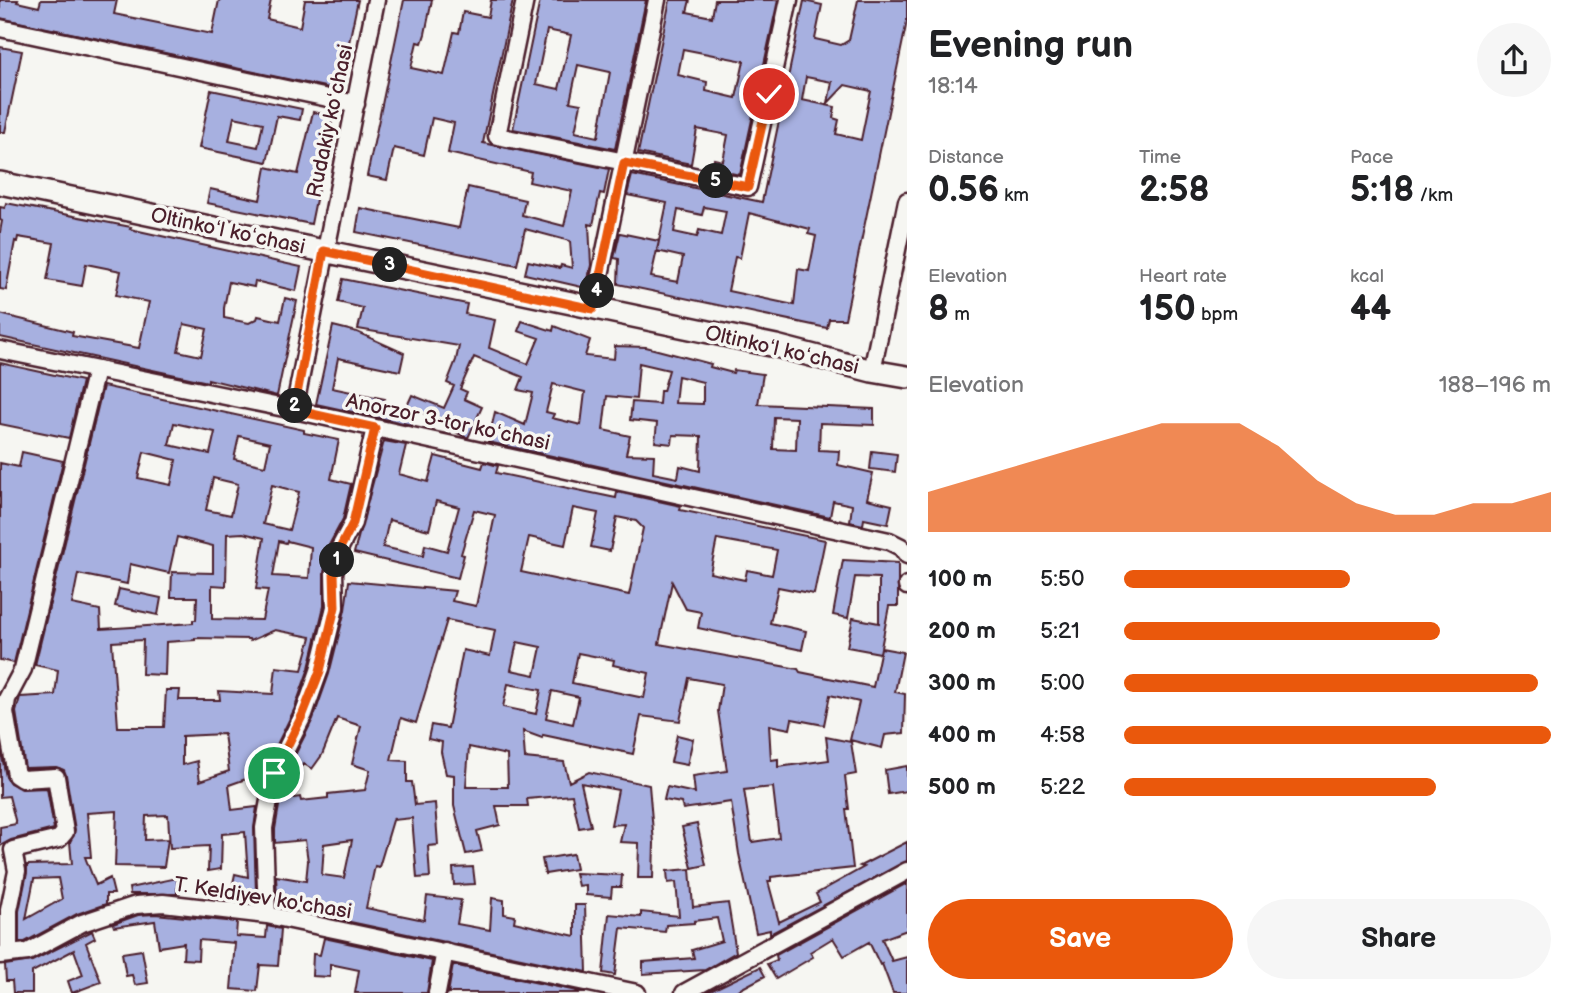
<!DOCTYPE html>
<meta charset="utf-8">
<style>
:root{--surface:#fff;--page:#f6f6f6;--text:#202124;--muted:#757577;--accent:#ea580c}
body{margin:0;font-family:"Balsamiq Sans",sans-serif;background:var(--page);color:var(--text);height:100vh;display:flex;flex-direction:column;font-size:26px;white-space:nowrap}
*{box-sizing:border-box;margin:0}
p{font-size:23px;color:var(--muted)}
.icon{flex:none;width:38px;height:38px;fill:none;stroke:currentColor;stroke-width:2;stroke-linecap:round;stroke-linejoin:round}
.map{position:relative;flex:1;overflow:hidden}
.panel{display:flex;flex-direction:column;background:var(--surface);width:665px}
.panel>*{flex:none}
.pin{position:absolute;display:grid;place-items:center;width:60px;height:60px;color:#fff;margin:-30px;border:4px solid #fff;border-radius:50%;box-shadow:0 2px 7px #0007}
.km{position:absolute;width:35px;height:35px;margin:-18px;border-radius:50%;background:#222;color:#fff;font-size:19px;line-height:35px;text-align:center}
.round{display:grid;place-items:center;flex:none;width:74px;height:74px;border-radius:37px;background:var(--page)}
.head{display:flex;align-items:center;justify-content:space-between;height:119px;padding:0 21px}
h1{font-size:38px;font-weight:700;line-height:52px}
.stats{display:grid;grid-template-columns:repeat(3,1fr);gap:10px;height:119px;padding:7px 21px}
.stats div{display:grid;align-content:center}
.stats b{font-size:35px;font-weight:700}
.stats small{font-size:19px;font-weight:400}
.stats p{font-size:19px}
.chart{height:196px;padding:14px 21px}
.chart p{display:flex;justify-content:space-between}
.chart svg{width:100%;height:126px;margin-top:7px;fill:var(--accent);opacity:.7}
.button{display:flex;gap:14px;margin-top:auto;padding:14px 21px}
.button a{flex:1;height:80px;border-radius:42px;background:var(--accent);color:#fff;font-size:28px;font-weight:700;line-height:80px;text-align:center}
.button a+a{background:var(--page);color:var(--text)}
ul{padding:0 21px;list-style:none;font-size:23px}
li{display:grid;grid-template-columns:112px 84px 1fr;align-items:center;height:52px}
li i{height:18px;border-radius:9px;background:var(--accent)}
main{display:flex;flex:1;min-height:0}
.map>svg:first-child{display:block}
.building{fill:#a7b0e0;stroke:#4a1f2b;stroke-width:2;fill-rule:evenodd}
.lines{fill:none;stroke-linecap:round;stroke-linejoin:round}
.street-casing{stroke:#4a1f2b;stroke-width:21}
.secondary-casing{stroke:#4a1f2b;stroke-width:26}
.street{stroke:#f6f6f2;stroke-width:16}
.secondary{stroke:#f6f6f2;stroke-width:21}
.route-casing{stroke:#fff;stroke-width:14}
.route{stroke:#ea580c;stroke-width:9}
.labels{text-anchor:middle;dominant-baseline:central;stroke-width:7;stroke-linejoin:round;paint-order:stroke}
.street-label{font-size:21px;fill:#4a1f2b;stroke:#f6f6f2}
</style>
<main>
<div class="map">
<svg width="907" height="993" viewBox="0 0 907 993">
<rect width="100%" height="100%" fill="#f6f6f2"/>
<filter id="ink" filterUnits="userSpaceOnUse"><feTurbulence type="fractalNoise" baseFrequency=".0143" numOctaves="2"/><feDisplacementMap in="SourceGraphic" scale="14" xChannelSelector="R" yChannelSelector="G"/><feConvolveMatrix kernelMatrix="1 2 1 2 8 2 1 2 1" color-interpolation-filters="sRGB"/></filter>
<g filter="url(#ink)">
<path class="building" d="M 0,0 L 18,0 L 17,2 L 39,7 L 41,0 L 117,0 L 114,14 L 212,34 L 219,0 L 271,0 L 267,19 L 300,27 L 305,0 L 358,0 L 339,90 L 0,18 Z
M 404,0 L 432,0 L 425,34 L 422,43 L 417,42 L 411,68 L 444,75 L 454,32 L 459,33 L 463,12 L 488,17 L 491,0 L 513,0 L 483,143 L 609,169 L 604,194 L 600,193 L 593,225 L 589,224 L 591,265 L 586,288 L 525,274 L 528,261 L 560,268 L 561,265 L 572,268 L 570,241 L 525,229 L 517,265 L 356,232 L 360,208 L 459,228 L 468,187 L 525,200 L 522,215 L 564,226 L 572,191 L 529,182 L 531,172 L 448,153 L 454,123 L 432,118 L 424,155 L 394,148 L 387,180 L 367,176 Z
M 540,0 L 646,0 L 615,149 L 513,129 ZM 547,30 L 571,35 L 559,89 L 536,84 ZM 578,65 L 610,72 L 598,137 L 575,132 L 581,104 L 570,102 Z
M 670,0 L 690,0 L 687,12 L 712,17 L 715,0 L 778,0 L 740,175 L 712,169 L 714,159 L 723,161 L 728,135 L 697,129 L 691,164 L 638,153 ZM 683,49 L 744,61 L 736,98 L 706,91 L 707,82 L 678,75 Z
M 858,0 L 907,0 L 907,21 L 845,319 L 829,319 L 827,328 L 618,284 L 619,259 L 614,258 L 620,233 L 659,241 L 667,203 L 627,195 L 632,175 L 762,202 L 804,1 L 822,5 L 815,39 L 841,45 L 849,40 ZM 806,77 L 832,82 L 828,103 L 845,85 L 871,91 L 861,140 L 836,134 L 839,120 L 833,118 L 835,107 L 802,100 ZM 704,207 L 726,211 L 721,235 L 699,230 L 697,237 L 674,232 L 678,210 L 702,215 ZM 749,213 L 810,229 L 808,234 L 816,236 L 809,271 L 798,269 L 794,305 L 728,291 L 735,257 L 740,258 ZM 659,241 L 657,251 L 683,257 L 678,282 L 651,277 Z
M 0,47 L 22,51 L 5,132 L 0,132 Z
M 211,90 L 302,109 L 300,120 L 277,116 L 267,162 L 199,148 ZM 234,117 L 263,123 L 258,147 L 229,141 Z
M 313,112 L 333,116 L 311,224 L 207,203 L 210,189 L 260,200 L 266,167 L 298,174 Z
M 6,203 L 131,227 L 130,229 L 301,267 L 296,291 L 255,281 L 254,287 L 229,282 L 224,308 L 224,318 L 249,323 L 257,319 L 258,316 L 280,321 L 285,298 L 297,301 L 277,396 L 208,379 L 208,382 L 0,337 L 0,314 L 73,332 L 72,336 L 139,348 L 149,302 L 116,295 L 121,271 L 86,264 L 82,286 L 47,280 L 54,243 L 18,237 L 17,242 L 15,241 L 6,290 L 0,289 L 0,232 L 2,221 L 0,220 L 0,207 L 5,208 ZM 184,324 L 207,329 L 201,356 L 178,351 Z
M 343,279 L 467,304 L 465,314 L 495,320 L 489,348 L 528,364 L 539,338 L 518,331 L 522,321 L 553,331 L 554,326 L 590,340 L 585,356 L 614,359 L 615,346 L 646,347 L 711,364 L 710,367 L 733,373 L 734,370 L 763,374 L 758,404 L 874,409 L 874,425 L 820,423 L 819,450 L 839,451 L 838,465 L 873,473 L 867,499 L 892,505 L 888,524 L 864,519 L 863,525 L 850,522 L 852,505 L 833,501 L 830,517 L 488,442 L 495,412 L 525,425 L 533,393 L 518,390 L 523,377 L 474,357 L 460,389 L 467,392 L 464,399 L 482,407 L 468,438 L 466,437 L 451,430 L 453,426 L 407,406 L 412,395 L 444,408 L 454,386 L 447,383 L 456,360 L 459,346 L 358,329 L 363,308 L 338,302 ZM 639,363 L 669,370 L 663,391 L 660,391 L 659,404 L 632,402 L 630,420 L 657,423 L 655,442 L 672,444 L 673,435 L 701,436 L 700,471 L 680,466 L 678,478 L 653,473 L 654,455 L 626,454 L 630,436 L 603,430 L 607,396 L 636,399 ZM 678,376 L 703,382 L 703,404 L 675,403 ZM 553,384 L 585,392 L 581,425 L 552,418 L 554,414 L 546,412 ZM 774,417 L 797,418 L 796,450 L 773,449 Z
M 333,326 L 357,332 L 404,353 L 400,371 L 338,358 L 332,388 L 385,399 L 384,403 L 415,410 L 412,425 L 316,404 Z
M 0,363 L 82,381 L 69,438 L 0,424 Z
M 103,386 L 304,430 L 304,433 L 339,440 L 331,479 L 351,484 L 343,519 L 328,547 L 324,573 L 324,606 L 309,668 L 294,710 L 263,773 L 229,785 L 232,810 L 257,807 L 254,828 L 256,893 L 232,888 L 235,874 L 248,877 L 245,832 L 222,834 L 221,869 L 208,871 L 209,846 L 170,848 L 168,815 L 146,816 L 145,840 L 168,839 L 164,867 L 115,866 L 117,811 L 87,813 L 91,857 L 85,857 L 96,885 L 110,878 L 114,894 L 106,894 L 106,904 L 77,914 L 25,942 L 19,942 L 19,911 L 27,873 L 27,865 L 72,864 L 70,842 L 75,830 L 66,775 L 64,770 L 56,767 L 25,768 L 16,712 L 20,697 L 55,695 L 58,670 L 35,665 ZM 174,423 L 215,432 L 210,454 L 169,445 ZM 239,436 L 270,443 L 265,466 L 234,459 ZM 144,452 L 176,460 L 171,485 L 138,478 ZM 213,478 L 238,484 L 231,515 L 206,510 ZM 272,485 L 299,492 L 289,530 L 263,524 ZM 243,533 L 264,538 L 256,589 L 268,590 L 262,620 L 212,619 L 212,585 L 226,586 L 227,534 ZM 177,537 L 213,546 L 213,573 L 172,572 L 171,597 L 197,597 L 196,620 L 193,620 L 193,623 L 101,629 L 100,610 L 72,604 L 78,574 L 127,584 L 130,564 L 169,573 ZM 279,541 L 286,543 L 287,541 L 311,547 L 309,578 L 273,576 ZM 275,630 L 311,637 L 302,670 L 276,667 L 273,694 L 219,691 L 220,700 L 179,700 L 180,690 L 166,690 L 164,727 L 118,727 L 112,642 L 143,640 L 142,674 L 165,675 L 166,642 L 195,640 L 195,638 L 249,639 L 250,641 ZM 224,734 L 229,771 L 200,781 L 197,761 L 182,765 L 182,736 ZM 58,878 L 62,899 L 26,919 L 34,879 Z
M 384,441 L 406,445 L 399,474 L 428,482 L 435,456 L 482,468 L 484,462 L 498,466 L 496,473 L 616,498 L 617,492 L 681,506 L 680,510 L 825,540 L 814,594 L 778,587 L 770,623 L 806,631 L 802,650 L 698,628 L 701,612 L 686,609 L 672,582 L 659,644 L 798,669 L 800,672 L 873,687 L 881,648 L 903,652 L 895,692 L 905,694 L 904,733 L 885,735 L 882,748 L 850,740 L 859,702 L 830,695 L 824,725 L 792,719 L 790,729 L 769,725 L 771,760 L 778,759 L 778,767 L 829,760 L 826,737 L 851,742 L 856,774 L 845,776 L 849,809 L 846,809 L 853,868 L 771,877 L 771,881 L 768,881 L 779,922 L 820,902 L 816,894 L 864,867 L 860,866 L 907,842 L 907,861 L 770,934 L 770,930 L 756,933 L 739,854 L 731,802 L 683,809 L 681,803 L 664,800 L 667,787 L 695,793 L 693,776 L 727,771 L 718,711 L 722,684 L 689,678 L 680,721 L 641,716 L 633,754 L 543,735 L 542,738 L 523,731 L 525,758 L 564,762 L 569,782 L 589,772 L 649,785 L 654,843 L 653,878 L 638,878 L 639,843 L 620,842 L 624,824 L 611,825 L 618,790 L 581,783 L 591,826 L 579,828 L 572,795 L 527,799 L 528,806 L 496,806 L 500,825 L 477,831 L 482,851 L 466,854 L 454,806 L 454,775 L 446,774 L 441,752 L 442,742 L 428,739 L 431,725 L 448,728 L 463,650 L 490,656 L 495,630 L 447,620 L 416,723 L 401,718 L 391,760 L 407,761 L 407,782 L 412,782 L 415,805 L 435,803 L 438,845 L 428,846 L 430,877 L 417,878 L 412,818 L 394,820 L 394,817 L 379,867 L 375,866 L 366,908 L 424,920 L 427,896 L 461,900 L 457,924 L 490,930 L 492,898 L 504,900 L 504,914 L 515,916 L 514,922 L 575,936 L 575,905 L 585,905 L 587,972 L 322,916 L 323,908 L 277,896 L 276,876 L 306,881 L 308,861 L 305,840 L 275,843 L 275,829 L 280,800 L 300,797 L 301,801 L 328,798 L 328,794 L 365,790 L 370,770 L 352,764 L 361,726 L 337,718 L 322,755 L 312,769 L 304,764 L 298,773 L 289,767 L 313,719 L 329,674 L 345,610 L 349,581 L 455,591 L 452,601 L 476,606 L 495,515 L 474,510 L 461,554 L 464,555 L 458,578 L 354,553 ZM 436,501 L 459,507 L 447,551 L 425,545 L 423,556 L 383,547 L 389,520 L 429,530 ZM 573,508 L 598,513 L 591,547 L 610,551 L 617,517 L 636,521 L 643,528 L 629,595 L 521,572 L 529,537 L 565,545 ZM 717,539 L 777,550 L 772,575 L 747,570 L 745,580 L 710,573 ZM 517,642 L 541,647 L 535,675 L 511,670 ZM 578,653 L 614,660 L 613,665 L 649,673 L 644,698 L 572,683 ZM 508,684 L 541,690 L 536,714 L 503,707 ZM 552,691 L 579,697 L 573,724 L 546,718 ZM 469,747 L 507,755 L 508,787 L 466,787 ZM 773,787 L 779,838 L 752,842 L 744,790 ZM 352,840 L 344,878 L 322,875 L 324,844 Z
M 872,451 L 897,454 L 895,472 L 870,469 Z
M 22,452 L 63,461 L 14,663 L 0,660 L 0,463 L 19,467 Z
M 843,560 L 898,563 L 898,606 L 889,606 L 880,653 L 847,647 L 853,618 L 879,623 L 879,578 L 855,577 L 848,618 L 833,615 Z
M 119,589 L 161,598 L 158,615 L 115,606 Z
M 677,735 L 693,739 L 687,765 L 671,762 Z
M 0,746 L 6,777 L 10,783 L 22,789 L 47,788 L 54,829 L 11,840 L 0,846 L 0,827 L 16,824 L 9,796 L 0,797 Z
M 907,766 L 907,791 L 888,794 L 885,770 Z
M 697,824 L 706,865 L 692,868 L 682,827 Z
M 573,854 L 576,869 L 545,874 L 542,859 Z
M 473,867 L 475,884 L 454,885 L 453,868 Z
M 690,869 L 693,907 L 728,903 L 736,952 L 705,970 L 643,974 L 643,962 L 694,958 L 692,950 L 722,941 L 717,918 L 694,921 L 694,923 L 666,925 L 665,932 L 621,928 L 615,975 L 603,973 L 609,914 L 641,917 L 641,912 L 679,916 L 676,882 L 668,883 L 667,871 Z
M 575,873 L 622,875 L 621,887 L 612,887 L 611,897 L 586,895 L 586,885 L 578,886 Z
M 177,878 L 177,894 L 130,894 L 129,888 Z
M 907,883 L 907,930 L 882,939 L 892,961 L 907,957 L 907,993 L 893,993 L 882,964 L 880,965 L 869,942 L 844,956 L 833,938 L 810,952 L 813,957 L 776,979 L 767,964 L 777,960 L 776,955 Z
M 155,914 L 237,922 L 236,936 L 266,938 L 267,926 L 281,929 L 278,966 L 260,965 L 257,991 L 231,989 L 235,943 L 199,940 L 198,960 L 183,959 L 184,943 L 159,947 L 155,921 L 114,927 L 113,924 L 138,915 Z
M 92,931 L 95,938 L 86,943 L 101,982 L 72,993 L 68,981 L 83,975 L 74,950 L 32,972 L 32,993 L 13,993 L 12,981 L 6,981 L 5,965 L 32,961 Z
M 324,938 L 432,961 L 427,993 L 355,993 L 359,970 L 330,964 L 330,977 L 312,976 L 313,954 L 320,955 Z
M 142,950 L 148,983 L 135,985 L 132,975 L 126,976 L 122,953 Z
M 453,965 L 586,993 L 448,993 Z
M 760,967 L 765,976 L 733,993 L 706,993 Z"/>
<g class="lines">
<defs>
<path id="street" d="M 525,0 L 497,136 L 748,187 L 789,0
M 0,28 L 356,104
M 593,309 L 657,0
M 0,350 L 294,410 L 889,541 L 901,547 L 907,555
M 872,371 L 907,201
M 294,410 L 376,0
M 907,585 L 907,586
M 267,915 L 264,828 L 274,773 L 304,714 L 319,671 L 335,607 L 334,573 L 339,549 L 353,523 L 375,428
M 9,954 L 9,910 L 17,871 L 13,850 L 59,839 L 65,832 L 56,777 L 22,779 L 16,775 L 5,712 L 7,699 L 23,669 L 96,370
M 0,955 L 28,952 L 82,923 L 136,905 L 163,903 L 267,915 L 637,993
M 437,993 L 445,951
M 684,993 L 907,871"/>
<path id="secondary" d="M 0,183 L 776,346 L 872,371 L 907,377"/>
</defs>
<use href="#street" class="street-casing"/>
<use href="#secondary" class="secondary-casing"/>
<use href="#street" class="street"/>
<use href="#secondary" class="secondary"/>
</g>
</g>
<g class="lines" filter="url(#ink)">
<defs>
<path id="route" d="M 274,773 L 303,714 L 320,671 L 335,607 L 334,573 L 339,550 L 353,523 L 375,428 L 294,410 L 324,251 L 593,309 L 624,163 L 748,187 L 769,94"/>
</defs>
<use href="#route" class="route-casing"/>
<use href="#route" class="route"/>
</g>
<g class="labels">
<g class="street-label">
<text transform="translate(330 121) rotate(-78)">Rudakiy koʻchasi</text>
<text transform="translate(228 231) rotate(12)">Oltinkoʻl koʻchasi</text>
<text transform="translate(782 350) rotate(13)">Oltinkoʻl koʻchasi</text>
<text transform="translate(448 422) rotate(12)">Anorzor 3-tor koʻchasi</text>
<text transform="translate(263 898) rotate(9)">T. Keldiyev ko'chasi</text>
</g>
</g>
</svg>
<div class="pin" style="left:274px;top:773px;background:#1e9e55"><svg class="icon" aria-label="arrive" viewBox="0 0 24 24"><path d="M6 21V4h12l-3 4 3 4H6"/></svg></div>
<div class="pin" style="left:769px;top:94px;background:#d93025"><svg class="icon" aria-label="check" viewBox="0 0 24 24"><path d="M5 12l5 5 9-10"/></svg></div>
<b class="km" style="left:337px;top:560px">1</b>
<b class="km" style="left:295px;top:406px">2</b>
<b class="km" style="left:390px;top:265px">3</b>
<b class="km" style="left:597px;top:291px">4</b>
<b class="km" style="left:716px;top:181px">5</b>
</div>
<section class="panel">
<div class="head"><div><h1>Evening run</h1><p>18:14</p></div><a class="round"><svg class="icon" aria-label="share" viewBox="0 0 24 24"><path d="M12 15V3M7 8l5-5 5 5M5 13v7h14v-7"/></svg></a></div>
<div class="stats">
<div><p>Distance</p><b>0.56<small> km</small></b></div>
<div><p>Time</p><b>2:58</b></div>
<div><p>Pace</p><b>5:18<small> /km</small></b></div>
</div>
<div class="stats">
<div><p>Elevation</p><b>8<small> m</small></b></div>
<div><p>Heart rate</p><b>150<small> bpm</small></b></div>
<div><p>kcal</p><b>44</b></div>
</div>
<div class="chart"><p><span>Elevation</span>188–196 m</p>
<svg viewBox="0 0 160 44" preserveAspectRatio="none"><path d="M0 44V30L10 26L20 22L30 18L40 14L50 10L60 6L70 6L80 6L90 14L100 26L110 34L120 38L130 38L140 34L150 34L160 30V44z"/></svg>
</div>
<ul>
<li><b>100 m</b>5:50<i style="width:53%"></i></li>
<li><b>200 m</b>5:21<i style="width:74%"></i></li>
<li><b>300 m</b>5:00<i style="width:97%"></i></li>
<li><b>400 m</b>4:58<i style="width:100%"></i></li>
<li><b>500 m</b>5:22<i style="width:73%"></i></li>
</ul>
<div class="button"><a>Save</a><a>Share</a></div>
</section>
</main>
